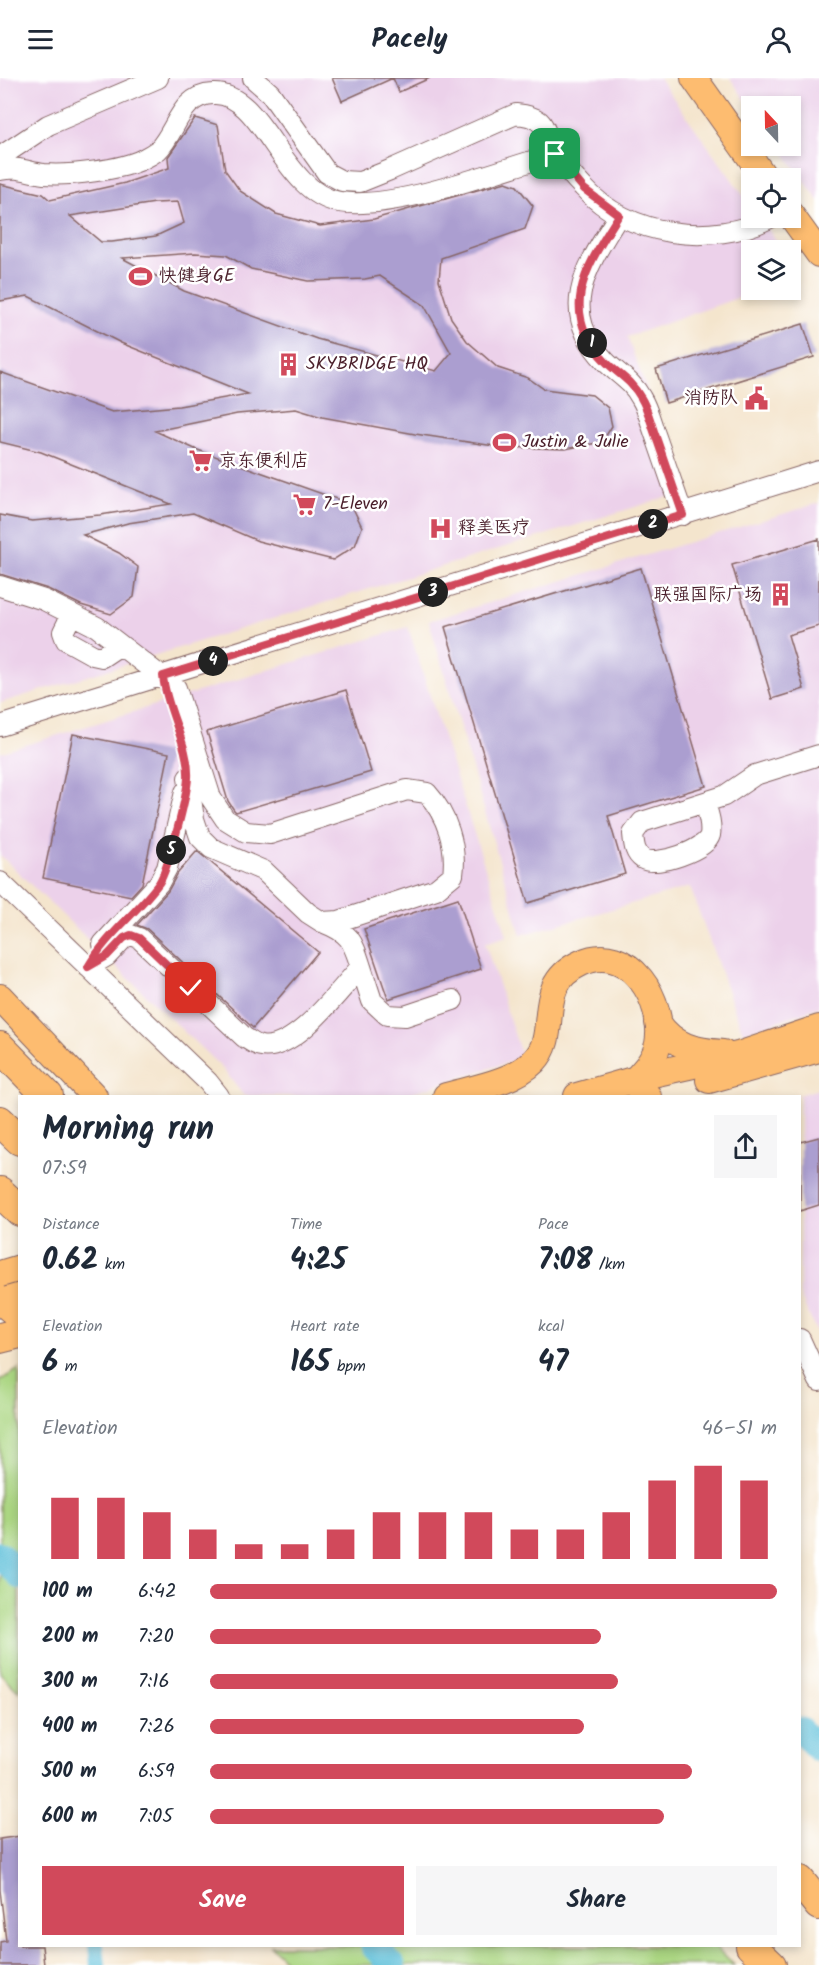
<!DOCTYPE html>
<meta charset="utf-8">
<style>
:root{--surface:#fff;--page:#f6f6f7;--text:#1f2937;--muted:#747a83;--accent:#d1495b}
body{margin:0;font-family:Kalam,"LXGW WenKai TC",sans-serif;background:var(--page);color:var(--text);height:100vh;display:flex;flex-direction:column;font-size:22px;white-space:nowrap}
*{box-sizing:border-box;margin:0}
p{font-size:20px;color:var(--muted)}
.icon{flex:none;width:33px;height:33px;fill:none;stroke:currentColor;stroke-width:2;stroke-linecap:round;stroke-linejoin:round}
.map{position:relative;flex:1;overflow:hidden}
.panel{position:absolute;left:18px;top:1017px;width:783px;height:852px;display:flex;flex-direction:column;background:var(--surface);border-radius:0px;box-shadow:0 3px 9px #0003}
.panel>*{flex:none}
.needle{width:39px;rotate:338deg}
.tools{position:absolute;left:741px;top:18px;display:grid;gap:12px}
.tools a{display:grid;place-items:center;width:60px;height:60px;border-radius:0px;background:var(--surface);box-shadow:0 3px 9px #0003;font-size:30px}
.pin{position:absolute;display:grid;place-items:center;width:51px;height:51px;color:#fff;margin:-26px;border-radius:12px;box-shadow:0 3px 9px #0006}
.km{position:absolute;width:30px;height:30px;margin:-15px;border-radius:50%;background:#222;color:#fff;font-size:16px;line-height:30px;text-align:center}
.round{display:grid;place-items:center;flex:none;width:63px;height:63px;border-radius:0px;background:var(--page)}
.headline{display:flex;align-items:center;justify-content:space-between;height:102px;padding:0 24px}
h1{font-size:33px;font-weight:700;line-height:45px}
.stats{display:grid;grid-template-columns:repeat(3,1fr);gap:9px;height:102px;padding:6px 24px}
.stats div{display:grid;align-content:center}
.stats b{font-size:30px;font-weight:700}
.stats small{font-size:16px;font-weight:400}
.stats p{font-size:16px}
.chart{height:168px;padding:12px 24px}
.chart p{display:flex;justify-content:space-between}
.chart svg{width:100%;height:108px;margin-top:6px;stroke:var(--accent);stroke-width:6}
.action{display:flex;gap:12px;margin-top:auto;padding:12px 24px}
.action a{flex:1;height:69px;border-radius:0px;background:var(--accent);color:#fff;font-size:24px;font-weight:700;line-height:69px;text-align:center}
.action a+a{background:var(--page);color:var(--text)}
ul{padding:0 24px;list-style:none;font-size:20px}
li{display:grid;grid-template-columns:96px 72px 1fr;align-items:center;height:45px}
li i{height:15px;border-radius:8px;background:var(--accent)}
header{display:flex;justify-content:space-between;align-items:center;height:78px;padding:0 24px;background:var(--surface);font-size:27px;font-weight:700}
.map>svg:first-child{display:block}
.built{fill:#ecd1ea}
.green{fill:#abd682;stroke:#7a7a56;stroke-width:1.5}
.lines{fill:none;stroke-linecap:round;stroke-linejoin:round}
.canal{stroke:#5abed8;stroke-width:16}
.river{stroke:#5abed8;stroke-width:27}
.building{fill:#ab9ed0;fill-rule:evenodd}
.minor-casing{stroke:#866464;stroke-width:22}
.major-casing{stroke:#866464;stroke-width:28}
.highway-casing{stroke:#866464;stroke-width:32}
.minor{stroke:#fff;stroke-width:20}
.major{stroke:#fdbc70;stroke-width:26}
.highway{stroke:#fdbc70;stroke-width:30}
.major-bridge-casing{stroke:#866464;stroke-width:28;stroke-linecap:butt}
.major-bridge{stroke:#fdbc70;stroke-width:26}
.route-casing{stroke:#fff;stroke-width:12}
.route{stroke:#d1495b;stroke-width:8}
.labels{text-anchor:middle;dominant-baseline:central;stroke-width:5;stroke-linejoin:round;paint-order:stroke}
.poi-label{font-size:18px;fill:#4a1f2b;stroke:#fff;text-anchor:start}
</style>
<header><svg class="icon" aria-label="menu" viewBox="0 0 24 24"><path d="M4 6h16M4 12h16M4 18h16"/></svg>Pacely<svg class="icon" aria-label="person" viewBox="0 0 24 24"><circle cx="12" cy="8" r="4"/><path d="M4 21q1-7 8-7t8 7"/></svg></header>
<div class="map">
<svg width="819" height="1887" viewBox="0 0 819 1887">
<rect width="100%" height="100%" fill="#fff"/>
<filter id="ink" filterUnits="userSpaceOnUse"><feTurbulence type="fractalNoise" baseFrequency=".0167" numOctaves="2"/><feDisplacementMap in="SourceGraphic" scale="12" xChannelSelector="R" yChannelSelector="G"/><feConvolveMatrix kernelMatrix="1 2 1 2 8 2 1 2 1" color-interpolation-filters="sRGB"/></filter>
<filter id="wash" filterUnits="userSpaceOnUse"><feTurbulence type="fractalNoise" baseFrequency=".008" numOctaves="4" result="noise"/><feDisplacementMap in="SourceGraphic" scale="24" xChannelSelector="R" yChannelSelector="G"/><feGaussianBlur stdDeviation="1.35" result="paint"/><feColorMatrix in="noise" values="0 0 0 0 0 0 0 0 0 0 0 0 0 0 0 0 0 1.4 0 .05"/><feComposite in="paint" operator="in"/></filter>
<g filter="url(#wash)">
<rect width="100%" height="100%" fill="#f4e5cd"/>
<path class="built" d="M 0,0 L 659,0 L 751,128 L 752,140 L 760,140 L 783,172 L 752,172 L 752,212 L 760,212 L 627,259 L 650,320 L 674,417 L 0,625 Z
M 730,0 L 819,0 L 819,123 L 779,68 L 790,68 L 790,28 L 751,30 Z
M 819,425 L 819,929 L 743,955 L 690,809 L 521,857 L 429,543 Z
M 408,549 L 507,858 L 485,865 L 522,980 L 401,1018 L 244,1018 L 223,991 L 0,777 L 0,675 Z
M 819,1011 L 819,1251 L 816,1253 L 800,1217 L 800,1018 L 795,1018 Z"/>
<path class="green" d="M 19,1291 L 19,1614 L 0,1595 L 0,1303 Z
M 271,1868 L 714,1868 L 734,1887 L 290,1887 Z"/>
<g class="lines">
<path class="canal" d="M 96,1868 L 98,1887"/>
<path class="river" d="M 0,1477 L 20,1498
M 800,1652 L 819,1671
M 374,1868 L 392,1887"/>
</g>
<g id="blocks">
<path class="building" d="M 332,0 L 393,0 L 342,23 Z
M 393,0 L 430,0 L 399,14 Z
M 195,40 L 218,47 L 225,92 L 240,113 L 276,136 L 320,148 L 374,141 L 506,104 L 517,108 L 533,128 L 525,151 L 441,180 L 439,202 L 451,240 L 467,263 L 498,290 L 528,300 L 544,311 L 592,317 L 608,330 L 612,348 L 602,364 L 565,371 L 501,369 L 415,356 L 322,339 L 296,331 L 237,336 L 155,353 L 195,371 L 351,426 L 362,449 L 355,468 L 333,482 L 258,463 L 193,435 L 128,445 L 83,457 L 119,475 L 138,489 L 134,519 L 111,536 L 81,527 L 48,511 L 0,496 L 0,437 L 32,443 L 100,437 L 171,426 L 41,374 L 0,364 L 0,294 L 112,334 L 179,328 L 248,316 L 121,265 L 28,218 L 0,223 L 0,106 L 43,116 L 50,122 L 125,105 L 169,90 L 168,79 ZM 178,124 L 184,145 L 156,158 L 112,164 L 101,164 L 70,138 L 155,125 ZM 195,175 L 226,177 L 251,191 L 308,203 L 365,201 L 380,198 L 424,227 L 451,275 L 436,293 L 317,261 L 184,213 L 122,180 Z
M 803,246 L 814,279 L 666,325 L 656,291 Z
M 819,461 L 819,548 L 788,557 L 804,611 L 772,621 L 732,487 Z
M 641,490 L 706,708 L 608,738 L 625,796 L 528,825 L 445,549 Z
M 346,612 L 371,694 L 236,734 L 234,732 L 228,723 L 207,654 Z
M 73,656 L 169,675 L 142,806 L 131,818 L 43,800 Z
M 197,773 L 318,874 L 253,950 L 147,851 L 137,847 L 168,813 L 178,795 Z
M 458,820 L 481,891 L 388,921 L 364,851 Z
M 819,1059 L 819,1127 L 800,1133 L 800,1064 Z
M 20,1758 L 20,1868 L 42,1868 L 44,1887 L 0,1887 L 0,1864 L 6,1863 L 0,1812 L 0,1761 Z"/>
</g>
</g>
<g filter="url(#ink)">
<use href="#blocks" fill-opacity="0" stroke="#866464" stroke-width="1.5"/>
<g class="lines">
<defs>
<path id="minor" d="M 253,0 L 270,15 L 327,95 L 342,103 L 360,104 L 390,92 L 516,36 C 552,39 541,55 556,77 C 564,88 574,100 583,109 C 628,159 712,169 770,140
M 0,79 L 48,47 L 158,0
M 0,92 C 19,88 27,94 44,96 C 68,98 122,92 143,81 C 147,79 154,75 158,72 C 177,53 180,17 213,16 C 263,13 282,115 339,124 C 395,133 498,92 555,76
M 619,137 C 588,187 555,232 606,284 C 619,297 632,303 641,320 C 648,331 651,346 656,359 C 665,385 674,411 683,437
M 0,508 L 44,522 L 97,549 L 176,610 L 211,720 L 225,741 L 246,754 L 270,756 L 407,712 L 427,715 C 447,737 457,768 453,797 L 436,811 L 339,843 L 322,844 L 308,835 L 264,793 L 211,770 L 200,759 L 194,741 L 188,700
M 72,536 L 63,554 L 66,562 L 93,577 L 102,579 L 120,567
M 0,648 L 819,393
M 705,725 C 708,735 712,746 710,757 C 706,772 657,789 643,781 C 634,775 634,765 633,756 L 642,744 L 724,718 L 755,697 L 819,677
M 0,804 L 208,1004 L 219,1018
M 103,866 L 159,805 L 167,790 L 185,714
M 88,889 L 107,878 L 124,860 L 131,857 L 139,860 L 244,959 C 249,962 255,967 261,968 C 295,974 339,912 361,889 C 352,861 350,855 322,844
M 361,889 L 372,923 L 387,937 L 405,938 L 453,922
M 800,1261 L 819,1303"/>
<path id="major" d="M 694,0 L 765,100
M 790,136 L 819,176
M 0,919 L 94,1018
M 658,945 C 674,969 696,973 723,975
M 709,1002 L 819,971
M 641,1017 L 648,1018
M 446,1018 C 475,1010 513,1004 534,983 C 562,955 531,908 581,885 C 629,862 666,924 658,966 C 655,981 646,990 636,1001
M 577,1018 L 657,995 L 738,977 L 819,950
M 0,1215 L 20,1209"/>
<path id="highway" d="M 0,969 L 48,1018
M 0,1043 L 20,1062
M 0,1114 L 20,1133
M 2,1222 L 20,1237
M 0,1260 L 20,1255
M 800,1803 L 819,1827
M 751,1868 L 771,1887"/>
</defs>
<use href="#minor" class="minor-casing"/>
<use href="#major" class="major-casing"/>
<use href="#highway" class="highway-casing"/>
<use href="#minor" class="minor"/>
<use href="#major" class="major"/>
<use href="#highway" class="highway"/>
<defs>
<path id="major-bridge" d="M 0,1196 L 20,1190"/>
</defs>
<use href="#major-bridge" class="major-bridge-casing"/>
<use href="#major-bridge" class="major-bridge"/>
</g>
</g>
<g class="lines" filter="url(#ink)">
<defs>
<path id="route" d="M 191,910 L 139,860 L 131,857 L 124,860 L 107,878 L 88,889 C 107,856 137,835 159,805 C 168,792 187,718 188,700 C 190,668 166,632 163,598 L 683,437 C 674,411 665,385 656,359 C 651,346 648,331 641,320 C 632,303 619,297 606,284 C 555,232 588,187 619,137 L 584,111 L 555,76"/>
</defs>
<use href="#route" class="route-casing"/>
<use href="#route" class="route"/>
</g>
<defs>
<symbol id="stadium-bare" viewBox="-9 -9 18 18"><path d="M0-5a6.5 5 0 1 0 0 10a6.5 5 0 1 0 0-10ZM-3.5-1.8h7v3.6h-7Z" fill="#d1495b" stroke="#fff" stroke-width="2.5" paint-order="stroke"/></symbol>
<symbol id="building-bare" viewBox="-9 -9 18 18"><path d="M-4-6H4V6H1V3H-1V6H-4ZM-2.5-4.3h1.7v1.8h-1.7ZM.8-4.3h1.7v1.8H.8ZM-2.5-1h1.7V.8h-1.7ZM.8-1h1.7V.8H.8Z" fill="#d1495b" stroke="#fff" stroke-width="2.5" paint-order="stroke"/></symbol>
<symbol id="civic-bare" viewBox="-9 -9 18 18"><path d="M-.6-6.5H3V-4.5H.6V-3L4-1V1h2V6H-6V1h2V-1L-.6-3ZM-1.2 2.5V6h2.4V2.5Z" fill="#d1495b" stroke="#fff" stroke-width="2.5" paint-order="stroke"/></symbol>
<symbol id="supermarket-bare" viewBox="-9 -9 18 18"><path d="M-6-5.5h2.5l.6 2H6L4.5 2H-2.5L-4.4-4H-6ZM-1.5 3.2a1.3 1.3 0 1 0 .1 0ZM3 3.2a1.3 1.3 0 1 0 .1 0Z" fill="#d1495b" stroke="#fff" stroke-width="2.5" paint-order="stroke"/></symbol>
<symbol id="hospital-bare" viewBox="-9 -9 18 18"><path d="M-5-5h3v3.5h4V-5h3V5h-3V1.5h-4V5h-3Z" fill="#d1495b" stroke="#fff" stroke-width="2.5" paint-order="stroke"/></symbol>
</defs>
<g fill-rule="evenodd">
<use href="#stadium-bare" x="124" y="182" width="33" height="33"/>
<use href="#building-bare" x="272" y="270" width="33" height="33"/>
<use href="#civic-bare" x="740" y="304" width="33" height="33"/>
<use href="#stadium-bare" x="488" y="348" width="33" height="33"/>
<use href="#supermarket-bare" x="184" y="366" width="33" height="33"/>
<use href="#supermarket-bare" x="288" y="410" width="33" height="33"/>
<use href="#hospital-bare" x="424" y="434" width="33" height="33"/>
<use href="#building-bare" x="764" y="500" width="33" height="33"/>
</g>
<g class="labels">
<g class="poi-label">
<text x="159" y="198">快健身GE</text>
<text x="306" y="286">SKYBRIDGE HQ</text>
<text x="738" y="320" text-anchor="end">消防队</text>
<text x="522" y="364">Justin &amp; Julie</text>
<text x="219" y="383">京东便利店</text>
<text x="323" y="426">7-Eleven</text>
<text x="458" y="450">释美医疗</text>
<text x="762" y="517" text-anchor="end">联强国际广场</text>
</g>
</g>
</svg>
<div class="tools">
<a><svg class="needle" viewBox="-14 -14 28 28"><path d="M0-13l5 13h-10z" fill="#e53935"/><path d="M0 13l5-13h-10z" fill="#747a83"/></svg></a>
<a><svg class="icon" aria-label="locate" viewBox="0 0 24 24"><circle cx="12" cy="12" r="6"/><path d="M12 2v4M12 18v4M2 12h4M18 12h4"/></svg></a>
<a><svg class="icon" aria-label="layers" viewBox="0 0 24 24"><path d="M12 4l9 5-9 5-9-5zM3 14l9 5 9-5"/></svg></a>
</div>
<div class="pin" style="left:555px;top:76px;background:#1e9e55"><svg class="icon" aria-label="arrive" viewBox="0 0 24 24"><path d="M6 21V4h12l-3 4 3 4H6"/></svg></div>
<div class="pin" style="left:191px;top:910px;background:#d93025"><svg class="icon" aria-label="check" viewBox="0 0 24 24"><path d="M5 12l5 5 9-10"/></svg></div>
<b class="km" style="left:592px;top:265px">1</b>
<b class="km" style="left:653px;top:446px">2</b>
<b class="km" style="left:433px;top:514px">3</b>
<b class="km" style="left:213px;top:583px">4</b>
<b class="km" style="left:171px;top:772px">5</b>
<section class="panel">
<div class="headline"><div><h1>Morning run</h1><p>07:59</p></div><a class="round"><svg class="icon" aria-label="share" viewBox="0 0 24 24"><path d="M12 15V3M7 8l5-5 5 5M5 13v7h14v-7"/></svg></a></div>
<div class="stats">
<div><p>Distance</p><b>0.62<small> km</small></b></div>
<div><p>Time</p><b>4:25</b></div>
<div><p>Pace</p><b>7:08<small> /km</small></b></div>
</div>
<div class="stats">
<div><p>Elevation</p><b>6<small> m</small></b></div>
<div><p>Heart rate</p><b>165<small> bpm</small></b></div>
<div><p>kcal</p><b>47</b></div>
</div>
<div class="chart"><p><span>Elevation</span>46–51 m</p>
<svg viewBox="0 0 160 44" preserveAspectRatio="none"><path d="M5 44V19M15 44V19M25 44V25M35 44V32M45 44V38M55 44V38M65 44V32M75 44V25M85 44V25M95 44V25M105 44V32M115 44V32M125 44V25M135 44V12M145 44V6M155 44V12"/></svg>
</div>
<ul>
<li><b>100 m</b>6:42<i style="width:100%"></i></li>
<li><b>200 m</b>7:20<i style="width:69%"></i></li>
<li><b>300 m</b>7:16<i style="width:72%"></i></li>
<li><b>400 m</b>7:26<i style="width:66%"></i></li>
<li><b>500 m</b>6:59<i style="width:85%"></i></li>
<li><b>600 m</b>7:05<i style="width:80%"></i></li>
</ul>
<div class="action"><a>Save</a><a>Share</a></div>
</section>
</div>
